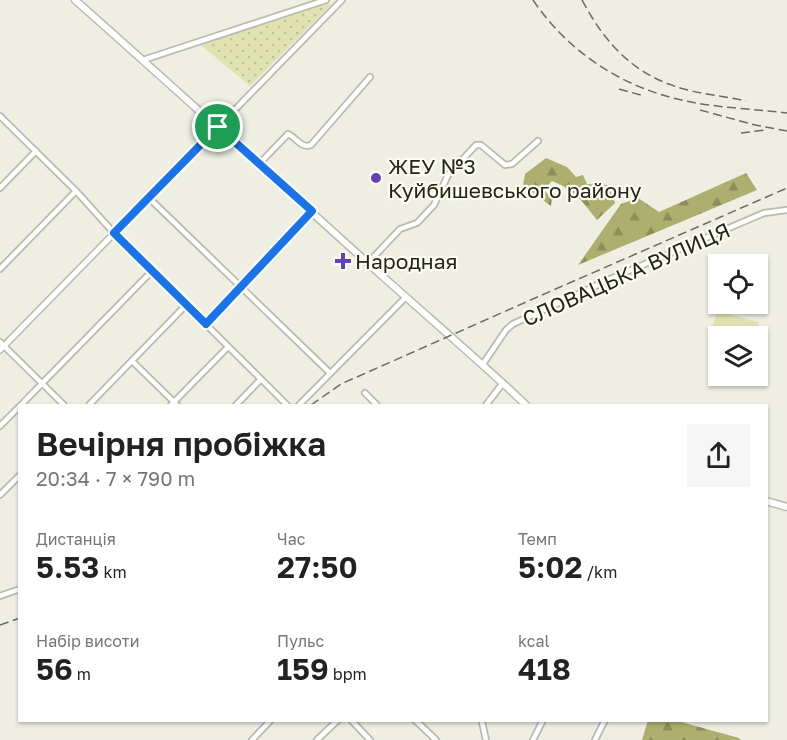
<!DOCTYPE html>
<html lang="uk">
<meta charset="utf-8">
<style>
:root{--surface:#fff;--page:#f6f6f6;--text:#222;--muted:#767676}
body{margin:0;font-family:"Golos Text",sans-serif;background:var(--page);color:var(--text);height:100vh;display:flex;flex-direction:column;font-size:22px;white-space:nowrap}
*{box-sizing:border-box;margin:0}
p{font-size:20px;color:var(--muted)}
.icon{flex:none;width:33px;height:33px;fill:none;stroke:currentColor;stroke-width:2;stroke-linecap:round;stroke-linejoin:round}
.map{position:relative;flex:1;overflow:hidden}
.details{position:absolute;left:18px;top:404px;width:750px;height:318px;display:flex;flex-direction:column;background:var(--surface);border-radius:0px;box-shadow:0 2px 4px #0004}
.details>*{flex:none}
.fabs{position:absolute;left:708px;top:254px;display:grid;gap:12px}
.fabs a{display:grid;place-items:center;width:60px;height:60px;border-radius:0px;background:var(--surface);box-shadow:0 2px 4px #0004;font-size:30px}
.pin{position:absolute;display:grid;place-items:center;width:51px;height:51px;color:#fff;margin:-26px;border:3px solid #fff;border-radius:50%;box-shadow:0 2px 6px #0007}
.round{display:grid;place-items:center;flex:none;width:63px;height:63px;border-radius:0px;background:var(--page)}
.overview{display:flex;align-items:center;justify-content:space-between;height:102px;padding:0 18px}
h1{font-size:33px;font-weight:600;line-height:45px}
.figures{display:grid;grid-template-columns:repeat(3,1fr);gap:9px;height:102px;padding:6px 18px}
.figures div{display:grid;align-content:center}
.figures b{font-size:30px;font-weight:600}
.figures small{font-size:16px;font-weight:400}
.figures p{font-size:16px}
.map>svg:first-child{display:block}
.grass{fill:url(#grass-dots)}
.forest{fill:url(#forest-firs)}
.pitch{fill:#e0e3b1}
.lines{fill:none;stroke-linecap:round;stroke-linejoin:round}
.minor-casing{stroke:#babbae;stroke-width:8}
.tertiary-casing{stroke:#babbae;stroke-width:8}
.secondary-casing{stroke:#babbae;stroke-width:9}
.minor{stroke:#fff;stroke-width:4.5}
.tertiary{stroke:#fff;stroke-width:5}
.secondary{stroke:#fff;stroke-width:6}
.rail{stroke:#6b6b64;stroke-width:1.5;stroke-dasharray:9 4.5;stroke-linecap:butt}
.route-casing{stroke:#fff;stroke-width:12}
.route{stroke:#1a73e8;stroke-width:8}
.poi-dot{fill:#6142ba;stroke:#fcfdef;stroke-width:2}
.labels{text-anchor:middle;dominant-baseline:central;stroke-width:4.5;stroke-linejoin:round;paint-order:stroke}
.poi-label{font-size:21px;fill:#252520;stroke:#fcfdef;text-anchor:start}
.street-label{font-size:21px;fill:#252520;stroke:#fcfdef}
</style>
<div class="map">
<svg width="787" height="740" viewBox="0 0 787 740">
<defs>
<pattern id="grass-dots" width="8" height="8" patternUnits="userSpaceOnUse" patternTransform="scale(1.5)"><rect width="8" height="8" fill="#e0e3b1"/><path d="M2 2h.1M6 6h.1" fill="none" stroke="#c0c398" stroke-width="1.8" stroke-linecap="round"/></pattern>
<pattern id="forest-firs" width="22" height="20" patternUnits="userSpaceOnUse" patternTransform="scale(1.5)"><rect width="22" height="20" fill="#adaf6e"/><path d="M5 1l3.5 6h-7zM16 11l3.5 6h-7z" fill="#8d8e5a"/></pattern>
</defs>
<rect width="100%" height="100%" fill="#eeefe2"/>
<path class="grass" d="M 327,3 L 331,5 L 250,86 L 201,45 Z"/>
<path class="forest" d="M 546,158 L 567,167 L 576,177 L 583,175 L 587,184 L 608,185 L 615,203 L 597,220 C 582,201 575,190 552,181 L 544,190 L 552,198 L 551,206 L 523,185 L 525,174 Z
M 746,173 L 757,190 L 578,265 L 621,204 L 638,198 L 659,212 Z
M 648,720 L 674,720 L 739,738 L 741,740 L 642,740 Z"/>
<path class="pitch" d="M 717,311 L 759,322 L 755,336 L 718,336 L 718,338 L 710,336 Z"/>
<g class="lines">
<defs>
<path id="minor" d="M 143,60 L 326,0
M 0,116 L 76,191 L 114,233 L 287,405
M 218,127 L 342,0
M 259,164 L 288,134 C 296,137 301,149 311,145 L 370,77
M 0,188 L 36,151
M 149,198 L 330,373
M 368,263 L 400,229 L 417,223 L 434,205 L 448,175 L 476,145 L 481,145 L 505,165 L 512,164 L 538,141
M 0,269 L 76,191
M 206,324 L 312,211
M 0,342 L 64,405
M 132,361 L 177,405
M 483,364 L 506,330 L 513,324 L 617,276 L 764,213 L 787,210
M 365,393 L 377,405
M 21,405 L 152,271
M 89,405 L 186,305
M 171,405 L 228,347
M 236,405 L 261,379
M 299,405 L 406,297
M 486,405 L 503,383
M 0,426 L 20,406
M 0,495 L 20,475
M 0,596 L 20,589
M 351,720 L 370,740
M 415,720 L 436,740
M 483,720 L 482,722 L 486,740
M 252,740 L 271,720
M 317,740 L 338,720
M 533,740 L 543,720
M 595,740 L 605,720"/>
<path id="tertiary" d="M 0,350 L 218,127"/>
<path id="secondary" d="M 75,0 C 178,91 279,183 380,274 C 429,318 479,360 526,405
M 766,501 L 787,507"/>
</defs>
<use href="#minor" class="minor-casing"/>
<use href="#tertiary" class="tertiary-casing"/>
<use href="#secondary" class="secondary-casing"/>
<use href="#minor" class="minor"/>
<use href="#tertiary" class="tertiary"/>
<use href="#secondary" class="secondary"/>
<path class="rail" d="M 533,0 C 569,53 623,88 686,101 C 719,108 754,109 787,113
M 582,0 C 607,47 638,79 692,91 C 709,95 728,97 746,101
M 619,89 L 644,96
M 700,110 L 755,125 L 787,131
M 741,133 L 765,130
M 311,405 L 341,384 L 551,291 L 787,188
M 0,625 L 20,618"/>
</g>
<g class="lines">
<defs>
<path id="route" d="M 218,127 L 312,211 L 206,324 L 114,233 Z"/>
</defs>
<use href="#route" class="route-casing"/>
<use href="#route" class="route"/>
</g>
<g class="poi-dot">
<circle cx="376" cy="178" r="6"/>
<path d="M340 252h6v6h6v6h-6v6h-6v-6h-6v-6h6z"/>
</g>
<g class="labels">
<g class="poi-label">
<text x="388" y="166">ЖЕУ №3<tspan x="388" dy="24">Куйбишевського району</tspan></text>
<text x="355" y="261">Народная</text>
</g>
<g class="street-label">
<text transform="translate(626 274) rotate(-24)">СЛОВАЦЬКА ВУЛИЦЯ</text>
</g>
</g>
</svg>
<div class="fabs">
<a><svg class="icon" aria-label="locate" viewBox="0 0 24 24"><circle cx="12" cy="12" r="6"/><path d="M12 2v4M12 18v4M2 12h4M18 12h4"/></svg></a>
<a><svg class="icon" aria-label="layers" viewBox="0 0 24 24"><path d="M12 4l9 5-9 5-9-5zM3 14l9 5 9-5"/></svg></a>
</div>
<div class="pin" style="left:218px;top:127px;background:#1e9e55"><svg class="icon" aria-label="arrive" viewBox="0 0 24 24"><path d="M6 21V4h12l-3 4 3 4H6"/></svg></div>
<section class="details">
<div class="overview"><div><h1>Вечірня пробіжка</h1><p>20:34 · 7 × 790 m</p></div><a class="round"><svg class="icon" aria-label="share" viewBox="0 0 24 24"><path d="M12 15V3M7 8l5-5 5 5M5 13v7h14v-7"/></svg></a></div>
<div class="figures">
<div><p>Дистанція</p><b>5.53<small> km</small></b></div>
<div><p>Час</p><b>27:50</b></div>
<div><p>Темп</p><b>5:02<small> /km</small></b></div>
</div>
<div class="figures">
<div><p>Набір висоти</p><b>56<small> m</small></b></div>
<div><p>Пульс</p><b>159<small> bpm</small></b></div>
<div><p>kcal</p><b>418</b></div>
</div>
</section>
</div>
